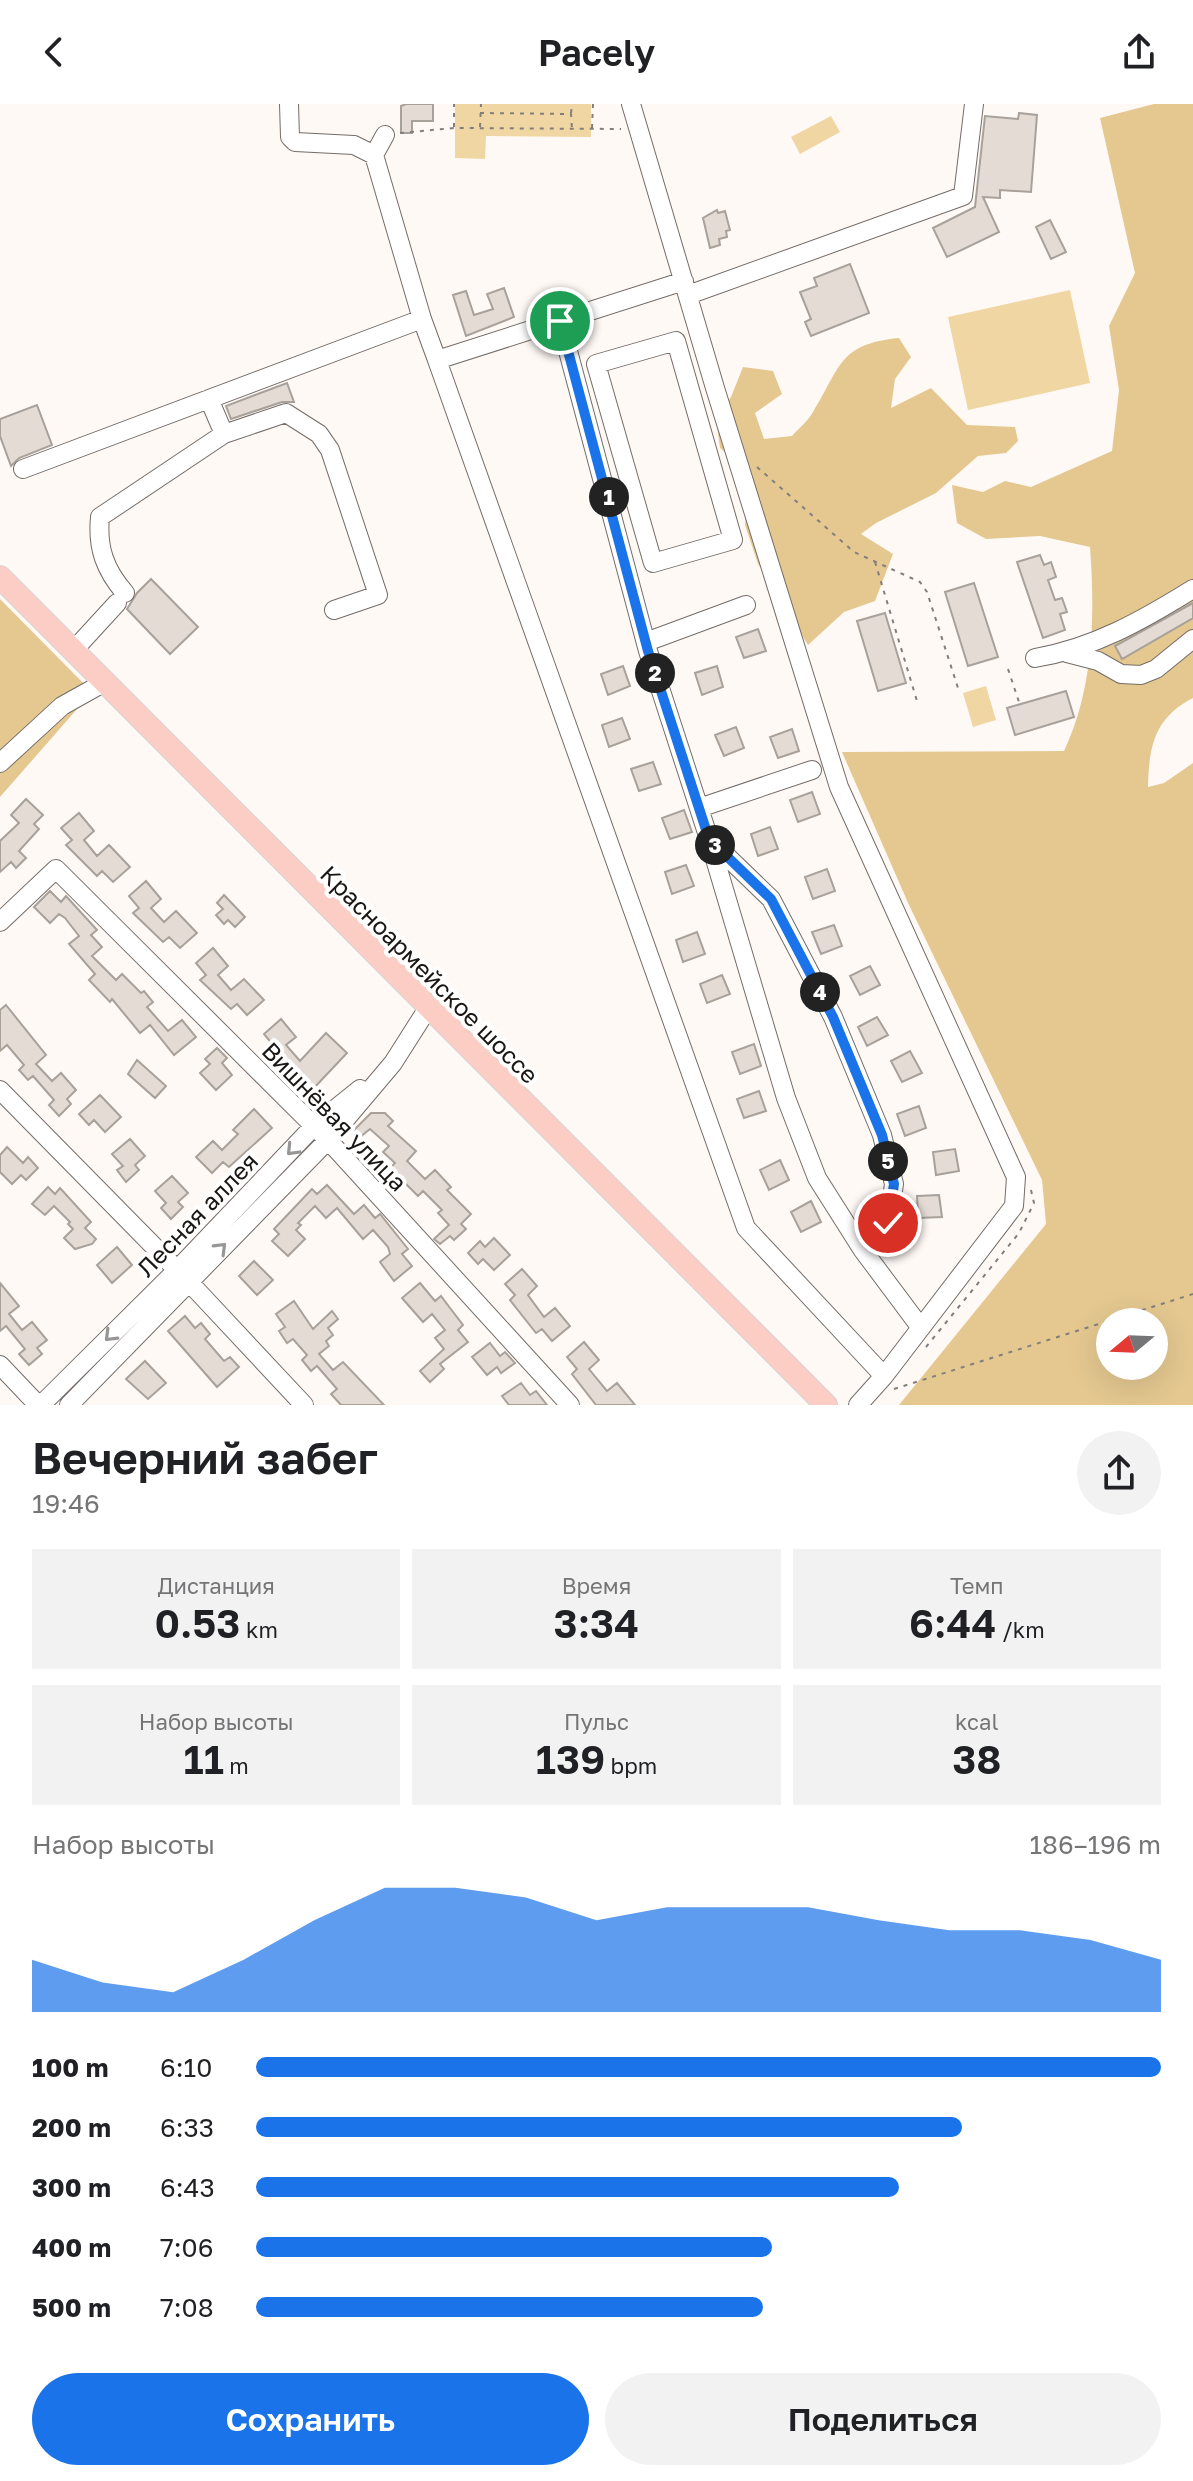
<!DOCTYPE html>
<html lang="ru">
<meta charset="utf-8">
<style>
:root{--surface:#fff;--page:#f2f2f2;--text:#202124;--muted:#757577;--accent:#1a73e8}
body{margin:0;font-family:"Golos Text",sans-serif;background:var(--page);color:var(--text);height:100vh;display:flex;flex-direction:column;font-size:30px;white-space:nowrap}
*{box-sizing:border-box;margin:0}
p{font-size:26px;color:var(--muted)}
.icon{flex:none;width:44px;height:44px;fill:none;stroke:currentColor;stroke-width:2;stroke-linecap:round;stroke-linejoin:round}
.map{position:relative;height:1301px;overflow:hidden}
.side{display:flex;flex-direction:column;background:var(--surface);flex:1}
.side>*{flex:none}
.needle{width:52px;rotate:251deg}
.buttons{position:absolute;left:1096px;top:1204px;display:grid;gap:16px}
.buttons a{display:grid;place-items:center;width:72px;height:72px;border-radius:50%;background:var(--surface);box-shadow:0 8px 32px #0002;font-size:40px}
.pin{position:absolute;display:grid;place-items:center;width:68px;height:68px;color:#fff;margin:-34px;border:4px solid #fff;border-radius:50%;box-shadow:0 2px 8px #0007}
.km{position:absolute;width:40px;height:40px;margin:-20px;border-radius:50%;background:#222;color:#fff;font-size:22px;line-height:40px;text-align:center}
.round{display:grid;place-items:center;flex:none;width:84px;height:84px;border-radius:42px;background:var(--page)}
.headline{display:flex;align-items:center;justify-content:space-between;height:136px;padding:0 32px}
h1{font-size:44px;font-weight:600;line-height:60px}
.figures{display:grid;grid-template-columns:repeat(3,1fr);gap:12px;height:136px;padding:8px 32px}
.figures div{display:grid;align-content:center;border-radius:0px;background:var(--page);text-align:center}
.figures b{font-size:40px;font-weight:600}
.figures small{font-size:22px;font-weight:400}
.figures p{font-size:22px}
.chart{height:224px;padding:16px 32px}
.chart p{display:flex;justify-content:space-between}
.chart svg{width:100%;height:144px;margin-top:8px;fill:var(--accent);opacity:.7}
.primary-button{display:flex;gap:16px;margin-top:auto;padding:16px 32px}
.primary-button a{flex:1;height:92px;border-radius:48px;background:var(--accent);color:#fff;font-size:32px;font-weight:600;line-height:92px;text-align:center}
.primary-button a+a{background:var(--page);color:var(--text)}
ul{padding:0 32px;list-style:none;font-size:26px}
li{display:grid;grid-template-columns:128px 96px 1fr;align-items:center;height:60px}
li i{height:20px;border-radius:10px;background:var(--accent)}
header{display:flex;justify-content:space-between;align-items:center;height:104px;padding:0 32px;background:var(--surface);font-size:36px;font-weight:600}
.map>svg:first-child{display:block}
.green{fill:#f0d6a2}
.forest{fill:#e4c890;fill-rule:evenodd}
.building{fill:#e3dbd4;stroke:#a8a19a;stroke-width:2}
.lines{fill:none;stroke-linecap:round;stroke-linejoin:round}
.minor-casing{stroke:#746c68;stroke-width:20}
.major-casing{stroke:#d6d5d5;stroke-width:24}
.path{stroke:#837e7c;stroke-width:2;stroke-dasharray:4 6;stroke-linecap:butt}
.minor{stroke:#fff;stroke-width:18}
.major{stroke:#fbcdc5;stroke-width:22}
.oneway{stroke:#989695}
.route-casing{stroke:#fff;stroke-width:16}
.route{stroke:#1a73e8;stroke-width:10}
.labels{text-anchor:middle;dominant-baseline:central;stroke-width:8;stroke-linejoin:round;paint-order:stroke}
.street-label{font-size:24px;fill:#191614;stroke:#fff}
</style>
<header><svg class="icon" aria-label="back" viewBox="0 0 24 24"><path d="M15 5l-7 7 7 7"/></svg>Pacely<svg class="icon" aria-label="share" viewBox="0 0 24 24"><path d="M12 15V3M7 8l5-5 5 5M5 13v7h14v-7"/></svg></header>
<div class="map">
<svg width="1193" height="1301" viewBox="0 0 1193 1301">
<rect width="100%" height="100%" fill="#fff9f6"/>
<path class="green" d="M 455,0 L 591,0 L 591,33 L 486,32 L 485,55 L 455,54 Z
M 831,12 L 840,28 L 800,50 L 791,33 Z
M 1070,186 L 1090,279 L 968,306 L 948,213 Z
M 986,582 L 996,616 L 973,623 L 963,589 Z"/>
<path class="forest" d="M 1154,0 L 1193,0 L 1193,594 C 1154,614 1149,643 1148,683 L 1164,679 L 1193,659 L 1193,1301 L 899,1301 L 1046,1120 L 1042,1076 L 909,801 L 842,648 L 1064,647 C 1094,584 1095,511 1090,443 L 1040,432 L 986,435 L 957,419 L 952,381 L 983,388 L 1005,377 L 1031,383 L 1112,347 L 1119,286 L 1109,222 L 1135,169 L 1100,14 ZM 1110,1218 L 1154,1218 L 1154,1262 L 1110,1262 Z
M 899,234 L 911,253 L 895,275 L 891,304 L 931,284 L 967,321 L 1015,323 L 1018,337 L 1006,349 L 978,352 L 936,389 L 876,419 L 861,430 L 893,450 L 875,497 L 844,508 L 808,541 L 758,460 L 745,421 L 750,369 L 720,344 L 716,314 L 731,293 L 743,263 L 773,267 L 782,290 L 755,309 L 764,335 L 792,332 C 799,324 808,317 813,308 C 841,263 838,240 899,234 Z
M 0,495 L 92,588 L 0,693 Z"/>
<path class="building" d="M 406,0 L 433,0 L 433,17 L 412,17 L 412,29 L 401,29 L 401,2 Z
M 1019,9 L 1037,11 L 1031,88 L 1000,86 L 1000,94 L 983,93 L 999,128 L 947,153 L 933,124 L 975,103 L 985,12 L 1018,15 Z
M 717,106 L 718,109 L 725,107 L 730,126 L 726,127 L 727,133 L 719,135 L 720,141 L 710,144 L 703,114 Z
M 1050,116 L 1066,148 L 1051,155 L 1036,123 Z
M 850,160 L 869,209 L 811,232 L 805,218 L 811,215 L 800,188 L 817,182 L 814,174 Z
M 504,184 L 514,213 L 466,232 L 453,191 L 466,187 L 474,211 L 493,205 L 487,190 Z
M 287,279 L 294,298 L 282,298 L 231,315 L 226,302 Z
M 37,301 L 52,341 L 19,354 L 11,362 L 0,332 L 0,315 Z
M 1040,451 L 1044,461 L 1051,458 L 1056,473 L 1048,476 L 1055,496 L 1062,494 L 1067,508 L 1060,510 L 1065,526 L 1043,534 L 1017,458 Z
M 151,475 L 198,523 L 170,550 L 127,505 L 137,489 Z
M 974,479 L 998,553 L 968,562 L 945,488 Z
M 1193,499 L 1193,514 L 1122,555 L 1115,542 Z
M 885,509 L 906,579 L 878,587 L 857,517 Z
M 758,525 L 766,547 L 744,554 L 736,533 Z
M 623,562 L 630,582 L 608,591 L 601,570 Z
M 717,562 L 723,583 L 702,591 L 695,569 Z
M 1066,587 L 1074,613 L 1015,631 L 1007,604 Z
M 622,614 L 630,635 L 609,643 L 602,621 Z
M 736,623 L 744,644 L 724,652 L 715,631 Z
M 792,625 L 799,647 L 778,654 L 770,633 Z
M 653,658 L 661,680 L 639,687 L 631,665 Z
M 812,688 L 820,710 L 798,718 L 790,696 Z
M 26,695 L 43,711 L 34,720 L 39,725 L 19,747 L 26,754 L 16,764 L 11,758 L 0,768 L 0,737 L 19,719 L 11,711 Z
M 684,706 L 692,728 L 670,735 L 662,714 Z
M 79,709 L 94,727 L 84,736 L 97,752 L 109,741 L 130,763 L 113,778 L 102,767 L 97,772 L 66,741 L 72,736 L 61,724 Z
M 770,723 L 778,745 L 758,752 L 751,730 Z
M 686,761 L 694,782 L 672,790 L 665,768 Z
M 827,765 L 835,787 L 813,795 L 805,773 Z
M 146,777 L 161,795 L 151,804 L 164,818 L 176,807 L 197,829 L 180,844 L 169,833 L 163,838 L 133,809 L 139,804 L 129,792 Z
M 50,787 L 61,798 L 66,792 L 97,826 L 91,831 L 102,843 L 92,852 L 116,876 L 122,870 L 141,889 L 144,887 L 153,898 L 147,903 L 168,927 L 182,916 L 196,933 L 174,951 L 150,921 L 140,929 L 112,895 L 110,898 L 89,876 L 95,870 L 69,840 L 79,832 L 65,814 L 59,810 L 50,819 L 34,803 Z
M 224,791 L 245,813 L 235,823 L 228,816 L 224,820 L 216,811 L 223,805 L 217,799 Z
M 834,821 L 842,842 L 821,850 L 812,828 Z
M 697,828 L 705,850 L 683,858 L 676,836 Z
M 213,844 L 228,862 L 218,871 L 231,886 L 244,875 L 264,896 L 247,911 L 237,900 L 231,905 L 200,876 L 206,871 L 196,859 Z
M 870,862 L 880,881 L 860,891 L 850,872 Z
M 722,871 L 730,890 L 707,899 L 700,880 Z
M 6,901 L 46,951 L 36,960 L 52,977 L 61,969 L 76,986 L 67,995 L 71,1000 L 59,1012 L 49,1001 L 54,996 L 33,972 L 28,976 L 19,966 L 24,961 L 7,941 L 0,947 L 0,906 Z
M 877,913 L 888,931 L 867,942 L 858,923 Z
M 281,915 L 296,933 L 286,941 L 300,957 L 326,929 L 347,949 L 312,986 L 268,947 L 274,942 L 264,930 Z
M 754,940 L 761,962 L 740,970 L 732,948 Z
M 217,944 L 227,954 L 222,959 L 232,971 L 216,986 L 200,969 L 210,960 L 205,955 Z
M 910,947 L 922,969 L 902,978 L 891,957 Z
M 137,956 L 166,982 L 155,994 L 128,970 Z
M 759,987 L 766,1007 L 744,1014 L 737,995 Z
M 100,991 L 121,1013 L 105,1028 L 94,1016 L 89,1021 L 79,1010 Z
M 919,1002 L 926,1024 L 905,1032 L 897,1010 Z
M 254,1005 L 272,1024 L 229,1063 L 223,1058 L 212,1069 L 196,1053 L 213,1037 L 222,1046 L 238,1030 L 233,1026 Z
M 371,1009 L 385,1009 L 393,1017 L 388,1022 L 416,1047 L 407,1057 L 425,1075 L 435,1066 L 451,1083 L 447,1086 L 471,1110 L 461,1120 L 466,1125 L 454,1136 L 450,1132 L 440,1140 L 434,1135 L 449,1121 L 438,1109 L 442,1106 L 423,1087 L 418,1092 L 390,1064 L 395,1059 L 383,1048 L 389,1042 L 370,1025 L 360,1033 L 354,1026 Z
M 130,1035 L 145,1052 L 135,1061 L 139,1066 L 126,1078 L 117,1066 L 123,1062 L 112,1050 Z
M 7,1043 L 23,1059 L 28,1053 L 38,1064 L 26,1076 L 21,1071 L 12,1080 L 0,1068 L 0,1051 Z
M 955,1045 L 959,1067 L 936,1071 L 933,1048 Z
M 780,1056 L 789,1076 L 769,1086 L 760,1066 Z
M 172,1072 L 188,1089 L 178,1098 L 183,1103 L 171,1115 L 161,1104 L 166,1099 L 155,1087 Z
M 327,1081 L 354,1110 L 364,1101 L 375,1114 L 380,1110 L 408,1145 L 402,1150 L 412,1162 L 394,1177 L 380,1158 L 390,1150 L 388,1143 L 373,1126 L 363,1135 L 337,1104 L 326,1114 L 315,1102 L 298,1119 L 301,1121 L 296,1126 L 305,1135 L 288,1152 L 272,1137 L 279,1130 L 274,1125 L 312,1085 L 317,1090 Z
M 48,1083 L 55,1090 L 60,1084 L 91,1118 L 85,1124 L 96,1135 L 92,1140 L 75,1145 L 64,1134 L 73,1125 L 68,1120 L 70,1118 L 54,1102 L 45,1111 L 32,1100 Z
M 939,1091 L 942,1113 L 918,1114 L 917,1092 Z
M 811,1097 L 821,1118 L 801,1128 L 791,1108 Z
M 494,1134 L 510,1151 L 494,1166 L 483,1155 L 478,1160 L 468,1149 L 480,1137 L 485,1143 Z
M 117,1143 L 132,1161 L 112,1179 L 97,1161 Z
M 254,1157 L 273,1176 L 257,1191 L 239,1172 Z
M 522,1165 L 537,1182 L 528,1191 L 544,1213 L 555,1204 L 570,1222 L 552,1237 L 542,1225 L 536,1229 L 510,1196 L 515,1191 L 505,1180 Z
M 0,1179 L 19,1202 L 9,1210 L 22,1226 L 32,1218 L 47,1236 L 37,1244 L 42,1250 L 29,1261 L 19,1250 L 25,1245 L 6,1222 L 0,1227 Z
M 420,1179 L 435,1197 L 441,1192 L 450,1204 L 463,1221 L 458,1226 L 468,1238 L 440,1260 L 444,1265 L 430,1278 L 420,1267 L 444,1245 L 435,1234 L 445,1226 L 432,1210 L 423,1218 L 402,1194 Z
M 294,1197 L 313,1225 L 332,1207 L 338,1215 L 328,1224 L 333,1231 L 326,1237 L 329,1242 L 319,1250 L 333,1266 L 343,1258 L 384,1301 L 341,1301 L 331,1290 L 337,1285 L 317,1262 L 311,1267 L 302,1256 L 307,1251 L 293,1235 L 287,1239 L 279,1227 L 285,1223 L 276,1210 Z
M 185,1212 L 195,1224 L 201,1219 L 210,1230 L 205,1235 L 224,1257 L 230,1253 L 239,1263 L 217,1283 L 168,1227 Z
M 584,1238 L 599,1256 L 589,1265 L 593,1270 L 607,1287 L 617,1279 L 635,1301 L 596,1301 L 572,1270 L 577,1265 L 567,1253 Z
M 490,1239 L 500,1252 L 505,1248 L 515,1259 L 501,1269 L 497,1263 L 487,1271 L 472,1253 Z
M 145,1257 L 166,1279 L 148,1295 L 126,1275 Z
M 521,1279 L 530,1291 L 536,1287 L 547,1301 L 509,1301 L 502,1292 Z"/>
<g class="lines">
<defs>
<path id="minor" d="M 289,0 L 290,33 L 295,38 L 354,41 L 374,51
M 631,0 L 715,284 L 839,683 L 1016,1073 L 1014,1102 L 884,1272 L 858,1301
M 385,31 L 374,51 L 422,215 L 437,256
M 684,177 L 437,256 L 746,1124 L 884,1272
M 688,191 L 963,92 L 974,0
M 560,217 L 648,547 L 709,735 L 786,994 L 817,1074 L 862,1145 L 921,1224
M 676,237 L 733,436 L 653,459 L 596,260 Z
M 209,295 L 224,330
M 23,365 L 422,215
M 125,489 C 105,466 97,444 100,413 L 224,330 L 286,309 L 319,330 L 330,346 L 378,491 L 334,506
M 646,538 L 746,501
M 73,547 L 117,499
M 1067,549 L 1098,557 L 1121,570 L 1141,571 L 1156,565 L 1193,535
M 1035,554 C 1094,544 1143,516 1193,485
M 0,659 L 62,602 L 105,578
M 699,704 L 812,666
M 712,738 L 771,795 L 833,913 L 882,1031 L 894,1080 L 888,1119 L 862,1145
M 0,818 L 56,765 L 328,1036 L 570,1301
M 0,986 L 188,1177 L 304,1301
M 0,1261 L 38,1301
M 41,1301 L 176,1167 L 314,1022 L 360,985
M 69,1301 L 328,1036 L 393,959 L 428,904"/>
<path id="major" d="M 0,473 L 826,1301"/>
</defs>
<use href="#minor" class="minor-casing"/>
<use href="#major" class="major-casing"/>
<path class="path" d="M 480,9 L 571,10 L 572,25
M 571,9 L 572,0
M 454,23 L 454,0
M 480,23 L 481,0
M 592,24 L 593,0
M 400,29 L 454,24 L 621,25
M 757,363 L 854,448 L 920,478 L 927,488 L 958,584
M 875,458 L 917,597
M 1008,565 L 1019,598
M 926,1243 L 1019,1129 L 1034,1099 L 1031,1086
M 894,1285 L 1193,1190"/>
<use href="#minor" class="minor"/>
<use href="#major" class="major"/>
</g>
<defs><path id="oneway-chevron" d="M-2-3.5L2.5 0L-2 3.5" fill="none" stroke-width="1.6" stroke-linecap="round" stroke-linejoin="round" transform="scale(2)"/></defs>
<g class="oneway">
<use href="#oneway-chevron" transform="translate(292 1046) rotate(134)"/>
<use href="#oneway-chevron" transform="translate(221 1144) rotate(-45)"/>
<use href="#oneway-chevron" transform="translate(110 1232) rotate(135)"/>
</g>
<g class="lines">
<defs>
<path id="route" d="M 560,217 L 648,547 L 709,735 L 771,795 L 833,913 L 882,1031 L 894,1080 L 888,1119"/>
</defs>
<use href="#route" class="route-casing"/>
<use href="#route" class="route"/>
</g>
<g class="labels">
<g class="street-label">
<text transform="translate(430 870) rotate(45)">Красноармейское шоссе</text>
<text transform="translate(335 1012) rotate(46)">Вишнёвая улица</text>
<text transform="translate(197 1110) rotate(-46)">Лесная аллея</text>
</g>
</g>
</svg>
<div class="buttons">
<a><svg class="needle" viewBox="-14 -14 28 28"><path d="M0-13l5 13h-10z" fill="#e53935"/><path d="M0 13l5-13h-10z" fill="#757577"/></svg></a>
</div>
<div class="pin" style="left:560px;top:217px;background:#1e9e55"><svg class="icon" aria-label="arrive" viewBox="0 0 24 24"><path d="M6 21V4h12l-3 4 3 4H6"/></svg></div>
<div class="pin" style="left:888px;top:1119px;background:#d93025"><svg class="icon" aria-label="check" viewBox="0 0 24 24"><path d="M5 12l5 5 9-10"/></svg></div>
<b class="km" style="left:609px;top:393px">1</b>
<b class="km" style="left:655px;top:569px">2</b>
<b class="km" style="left:715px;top:741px">3</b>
<b class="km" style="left:820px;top:888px">4</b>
<b class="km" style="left:888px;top:1057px">5</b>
</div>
<section class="side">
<div class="headline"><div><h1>Вечерний забег</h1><p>19:46</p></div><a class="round"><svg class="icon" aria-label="share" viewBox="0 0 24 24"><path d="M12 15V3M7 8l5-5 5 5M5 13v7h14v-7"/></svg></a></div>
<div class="figures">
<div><p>Дистанция</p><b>0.53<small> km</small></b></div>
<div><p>Время</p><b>3:34</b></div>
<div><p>Темп</p><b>6:44<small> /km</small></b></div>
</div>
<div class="figures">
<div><p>Набор высоты</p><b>11<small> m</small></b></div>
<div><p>Пульс</p><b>139<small> bpm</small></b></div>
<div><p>kcal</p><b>38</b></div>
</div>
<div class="chart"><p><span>Набор высоты</span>186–196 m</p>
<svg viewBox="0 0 160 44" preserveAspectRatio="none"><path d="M0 44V28L10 35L20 38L30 28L40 16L50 6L60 6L70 9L80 16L90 12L100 12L110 12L120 16L130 19L140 19L150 22L160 28V44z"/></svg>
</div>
<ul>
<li><b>100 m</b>6:10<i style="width:100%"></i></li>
<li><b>200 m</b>6:33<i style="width:78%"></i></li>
<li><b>300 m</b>6:43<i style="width:71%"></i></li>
<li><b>400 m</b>7:06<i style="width:57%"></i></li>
<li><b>500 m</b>7:08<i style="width:56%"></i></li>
</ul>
<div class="primary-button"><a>Сохранить</a><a>Поделиться</a></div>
</section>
